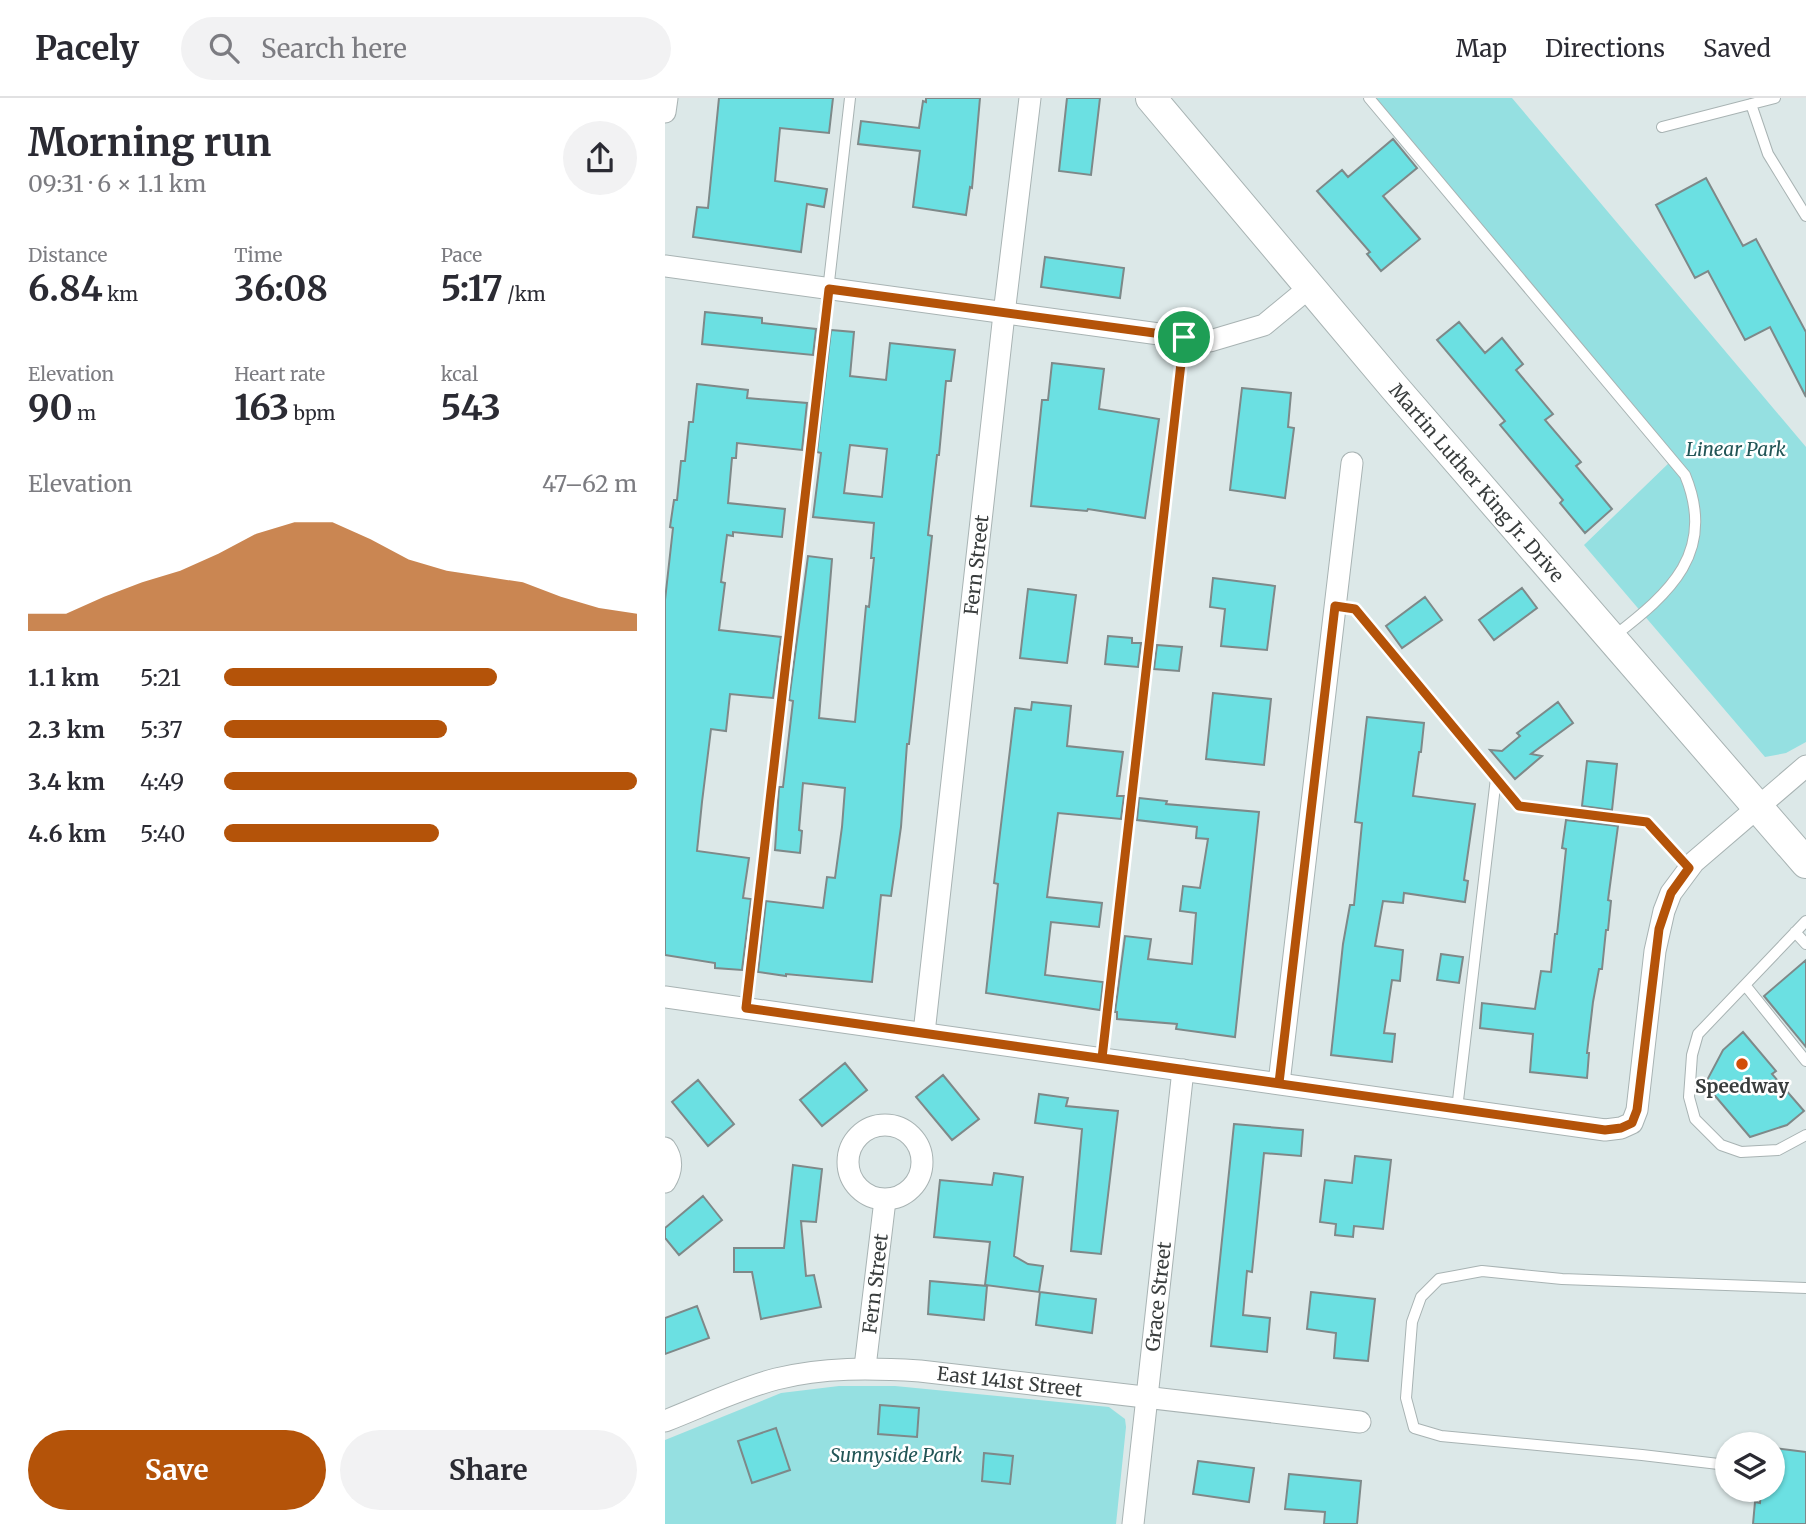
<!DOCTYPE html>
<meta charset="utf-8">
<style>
:root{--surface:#fff;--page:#f2f2f3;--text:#2b2b33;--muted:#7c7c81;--line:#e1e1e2;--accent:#b45309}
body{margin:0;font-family:Merriweather,serif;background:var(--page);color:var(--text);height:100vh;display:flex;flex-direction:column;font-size:26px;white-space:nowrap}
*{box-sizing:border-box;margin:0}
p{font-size:23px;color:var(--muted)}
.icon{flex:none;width:38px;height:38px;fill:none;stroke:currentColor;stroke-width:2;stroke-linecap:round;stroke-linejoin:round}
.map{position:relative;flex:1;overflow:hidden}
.sheet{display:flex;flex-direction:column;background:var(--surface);width:665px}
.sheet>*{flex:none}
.controls{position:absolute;left:1050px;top:1334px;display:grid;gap:14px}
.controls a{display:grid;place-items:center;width:70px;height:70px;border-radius:50%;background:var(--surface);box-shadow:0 2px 5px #0004;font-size:35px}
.pin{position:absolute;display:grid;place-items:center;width:60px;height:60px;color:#fff;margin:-30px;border:4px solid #fff;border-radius:50%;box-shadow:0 2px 7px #0007}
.round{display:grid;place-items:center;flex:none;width:74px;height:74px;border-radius:37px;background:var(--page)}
.overview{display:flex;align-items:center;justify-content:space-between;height:119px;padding:0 28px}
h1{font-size:38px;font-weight:700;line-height:52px}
.figures{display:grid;grid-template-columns:repeat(3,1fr);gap:10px;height:119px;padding:7px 28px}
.figures div{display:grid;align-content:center}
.figures b{font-size:35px;font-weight:700}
.figures small{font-size:19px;font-weight:400}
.figures p{font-size:19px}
.chart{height:196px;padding:14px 28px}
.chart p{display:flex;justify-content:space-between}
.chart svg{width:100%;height:126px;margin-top:7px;fill:var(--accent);opacity:.7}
.cta{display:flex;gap:14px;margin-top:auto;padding:14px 28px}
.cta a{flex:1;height:80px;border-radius:42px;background:var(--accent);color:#fff;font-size:28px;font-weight:700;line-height:80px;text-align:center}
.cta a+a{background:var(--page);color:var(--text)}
ul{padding:0 28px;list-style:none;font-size:23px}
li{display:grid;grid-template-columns:112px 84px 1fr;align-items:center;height:52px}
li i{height:18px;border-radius:9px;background:var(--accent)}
header{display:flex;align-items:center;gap:42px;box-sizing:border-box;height:98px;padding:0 35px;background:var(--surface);border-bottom:2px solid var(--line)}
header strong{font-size:33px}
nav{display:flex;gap:38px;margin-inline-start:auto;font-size:24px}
.search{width:490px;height:63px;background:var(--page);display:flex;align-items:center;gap:18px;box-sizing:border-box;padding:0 24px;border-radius:38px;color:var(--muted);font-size:26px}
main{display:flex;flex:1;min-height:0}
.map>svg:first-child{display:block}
.green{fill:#95e0e1}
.building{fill:#6be0e2;stroke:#7e8989;stroke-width:2;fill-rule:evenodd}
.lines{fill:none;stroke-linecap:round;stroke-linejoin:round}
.service-casing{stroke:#a8b3b3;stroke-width:12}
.minor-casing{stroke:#a8b3b3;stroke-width:23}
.secondary-casing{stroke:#a8b3b3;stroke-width:32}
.service{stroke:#fff;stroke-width:10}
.minor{stroke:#fff;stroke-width:21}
.secondary{stroke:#fff;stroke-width:30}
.route-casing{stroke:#fff;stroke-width:14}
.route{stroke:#b45309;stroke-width:9}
.poi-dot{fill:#d24d07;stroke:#fff;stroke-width:2.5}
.labels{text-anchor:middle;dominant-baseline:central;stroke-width:5;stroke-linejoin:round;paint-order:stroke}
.park-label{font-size:19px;font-style:italic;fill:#225556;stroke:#fff}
.street-label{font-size:19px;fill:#393d3d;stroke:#fff}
.poi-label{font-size:19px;font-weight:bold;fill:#393d3d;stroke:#fff}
</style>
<header>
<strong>Pacely</strong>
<div class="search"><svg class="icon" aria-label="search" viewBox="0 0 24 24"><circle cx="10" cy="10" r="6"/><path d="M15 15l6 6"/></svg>Search here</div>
<nav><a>Map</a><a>Directions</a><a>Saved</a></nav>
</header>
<main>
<section class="sheet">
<div class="overview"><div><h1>Morning run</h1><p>09:31 · 6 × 1.1 km</p></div><a class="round"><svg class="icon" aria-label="share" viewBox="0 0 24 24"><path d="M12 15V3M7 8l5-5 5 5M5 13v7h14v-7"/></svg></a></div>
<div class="figures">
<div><p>Distance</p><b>6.84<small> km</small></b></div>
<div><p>Time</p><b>36:08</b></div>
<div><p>Pace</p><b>5:17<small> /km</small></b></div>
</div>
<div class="figures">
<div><p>Elevation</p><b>90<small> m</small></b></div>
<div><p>Heart rate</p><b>163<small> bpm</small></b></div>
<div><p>kcal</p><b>543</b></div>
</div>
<div class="chart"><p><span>Elevation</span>47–62 m</p>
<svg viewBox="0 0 160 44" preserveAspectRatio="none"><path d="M0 44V38L10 38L20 32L30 27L40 23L50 17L60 10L70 6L80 6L90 12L100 19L110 23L120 25L130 27L140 32L150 36L160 38V44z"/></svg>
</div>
<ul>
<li><b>1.1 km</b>5:21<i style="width:66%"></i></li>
<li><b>2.3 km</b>5:37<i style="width:54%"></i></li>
<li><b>3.4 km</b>4:49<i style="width:100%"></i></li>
<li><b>4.6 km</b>5:40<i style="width:52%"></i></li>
</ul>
<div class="cta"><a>Save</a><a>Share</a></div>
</section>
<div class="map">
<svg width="1141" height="1426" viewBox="0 0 1141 1426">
<rect width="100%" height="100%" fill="#dce8e8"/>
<path class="green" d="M 704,0 L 847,0 L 1141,349 L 1141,644 L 1121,655 L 1100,659 L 919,447 L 1007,362 Z
M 174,1288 L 230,1288 L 444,1309 L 460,1321 L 461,1329 L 451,1426 L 0,1426 L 0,1342 L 116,1295 Z"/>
<path class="building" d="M 54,0 L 168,0 L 164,35 L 115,30 L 110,83 L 162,91 L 159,109 L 142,106 L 136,154 L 28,139 L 32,109 L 43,110 Z
M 261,0 L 315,0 L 307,90 L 305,89 L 301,117 L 248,109 L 255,53 L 193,46 L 196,23 L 254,30 L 258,3 L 261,4 Z
M 402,0 L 435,0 L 426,77 L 394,73 Z
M 728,41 L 752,70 L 718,98 L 755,141 L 716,173 L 702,156 L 705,154 L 652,93 L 677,72 L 683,79 Z
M 1041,80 L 1078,148 L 1091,141 L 1141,234 L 1141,299 L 1105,229 L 1080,242 L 1043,173 L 1030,180 L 991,107 Z
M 380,159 L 459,170 L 455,200 L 376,189 Z
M 40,214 L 97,220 L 97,225 L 151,231 L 148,257 L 37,246 Z
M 794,224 L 820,255 L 837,240 L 858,266 L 851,272 L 888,316 L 880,322 L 916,364 L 911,368 L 947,411 L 920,435 L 895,405 L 898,402 L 835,327 L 840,323 L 772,242 Z
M 166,232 L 189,234 L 185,278 L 221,282 L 225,245 L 290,252 L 286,283 L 281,283 L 274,357 L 272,357 L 263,437 L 267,438 L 244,646 L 242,646 L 236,729 L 226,798 L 216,797 L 207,884 L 121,876 L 121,878 L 93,874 L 101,803 L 158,810 L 162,779 L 170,780 L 177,729 L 180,690 L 138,685 L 134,732 L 137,733 L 135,755 L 110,752 L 114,689 L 118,689 L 128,603 L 124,602 L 143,458 L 167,461 L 154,620 L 190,624 L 201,508 L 204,509 L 209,460 L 206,460 L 209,425 L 148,419 L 156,355 L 152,354 ZM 185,347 L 222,351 L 217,399 L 179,395 Z
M 387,265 L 439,271 L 434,311 L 494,321 L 480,420 L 423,411 L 422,413 L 366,408 L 377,302 L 383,302 Z
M 32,286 L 83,292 L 82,300 L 142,305 L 137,352 L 72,345 L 71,360 L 67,360 L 63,405 L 120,411 L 117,439 L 68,434 L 68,438 L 62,437 L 56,484 L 60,485 L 54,532 L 116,539 L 108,600 L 65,596 L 61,633 L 46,631 L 37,704 L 32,753 L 84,760 L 78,800 L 86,801 L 77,872 L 50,870 L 50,865 L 0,857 L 0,502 L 8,430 L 5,429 L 9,402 L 12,402 L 16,363 L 20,363 L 24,324 L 28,324 Z
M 577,290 L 626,295 L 623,329 L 629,330 L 620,400 L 565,392 Z
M 548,480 L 610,488 L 602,552 L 556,548 L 560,511 L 545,509 Z
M 857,490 L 872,510 L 829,542 L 814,522 Z
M 363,491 L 411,497 L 402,565 L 355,560 Z
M 760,499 L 777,522 L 737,550 L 721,528 Z
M 443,538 L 467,540 L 467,545 L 476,545 L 473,569 L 440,566 Z
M 492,547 L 517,549 L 514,573 L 489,571 Z
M 548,595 L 606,601 L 599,667 L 541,661 Z
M 367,604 L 406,608 L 402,648 L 458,654 L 452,698 L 459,698 L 456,721 L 393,715 L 382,799 L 437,805 L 434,829 L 386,824 L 380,877 L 438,884 L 435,912 L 321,895 L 333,786 L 329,785 L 350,610 L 366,612 Z
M 893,604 L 908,625 L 866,656 L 877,658 L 850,681 L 825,652 L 837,653 L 855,638 L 852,635 Z
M 702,619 L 759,625 L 756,654 L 754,654 L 748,698 L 810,706 L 799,782 L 803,783 L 800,804 L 739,795 L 738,805 L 718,803 L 710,848 L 738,852 L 735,883 L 727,882 L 719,935 L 730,936 L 727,964 L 666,957 L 678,846 L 685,807 L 689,807 L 697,725 L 690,724 Z
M 922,663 L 952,666 L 947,712 L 917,708 Z
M 474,700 L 502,703 L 501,706 L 594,714 L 570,939 L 511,931 L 512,926 L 452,921 L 452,914 L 450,914 L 460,838 L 486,841 L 483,861 L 527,866 L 531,815 L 515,813 L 518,788 L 535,790 L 543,741 L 531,740 L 532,729 L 472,722 Z
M 901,722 L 953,728 L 943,802 L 946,803 L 943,832 L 941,832 L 937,871 L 934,871 L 928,904 L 922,955 L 924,955 L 922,980 L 865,974 L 868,936 L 815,930 L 817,905 L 870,911 L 876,873 L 886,874 L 890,836 L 892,836 L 901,751 L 897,750 Z
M 776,856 L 798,859 L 794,885 L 772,882 Z
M 1141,862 L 1141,949 L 1099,898 Z
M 1078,934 L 1111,973 L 1107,976 L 1139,1013 L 1122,1027 L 1085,1039 L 1040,986 L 1058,952 Z
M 180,965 L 202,992 L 157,1028 L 135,1002 Z
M 278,977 L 314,1021 L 287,1042 L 251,999 Z
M 33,982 L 69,1026 L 43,1048 L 7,1004 Z
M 374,996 L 403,1000 L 401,1008 L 453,1013 L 436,1156 L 406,1153 L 417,1031 L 370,1025 Z
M 569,1026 L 638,1032 L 636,1058 L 599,1055 L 587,1174 L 582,1173 L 578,1217 L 605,1220 L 602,1254 L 546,1248 Z
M 690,1058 L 726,1062 L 718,1131 L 689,1128 L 688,1139 L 670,1137 L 671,1126 L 655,1124 L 660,1082 L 687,1085 Z
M 128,1067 L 157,1071 L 151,1124 L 136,1123 L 141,1178 L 149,1177 L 156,1209 L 96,1221 L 87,1174 L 69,1174 L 69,1150 L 119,1150 Z
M 329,1075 L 358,1079 L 349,1158 L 363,1166 L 378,1168 L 374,1194 L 320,1187 L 325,1144 L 269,1139 L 275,1082 L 327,1087 Z
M 38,1098 L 57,1122 L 14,1157 L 0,1140 L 0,1130 Z
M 265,1183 L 322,1188 L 319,1222 L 263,1216 Z
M 375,1194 L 431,1201 L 427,1235 L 371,1227 Z
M 646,1194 L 710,1201 L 703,1263 L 669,1260 L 671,1235 L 642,1231 Z
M 32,1208 L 44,1240 L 0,1256 L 0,1220 Z
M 215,1307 L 254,1310 L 252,1339 L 213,1336 Z
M 111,1330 L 125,1372 L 87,1385 L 73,1343 Z
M 1108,1350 L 1141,1354 L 1141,1426 L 1088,1426 L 1090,1404 L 1095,1405 L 1096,1391 L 1108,1391 Z
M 319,1355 L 348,1358 L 345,1386 L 317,1383 Z
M 533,1363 L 589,1370 L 584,1404 L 528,1396 Z
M 624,1376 L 696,1383 L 692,1426 L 659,1426 L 660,1414 L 620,1411 Z"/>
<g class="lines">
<defs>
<path id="service" d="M 704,0 L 1020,377 C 1052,454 1005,495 949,538
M 1086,6 L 1103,56 L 1141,118
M 997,29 L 1110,0
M 670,508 L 690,511 L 854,708 L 982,724 L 1024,770
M 1141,823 L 1033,936 L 1027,957 L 1024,999 L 1030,1021 L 1056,1047 L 1076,1054 L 1113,1052 L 1141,1037
M 1130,834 L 1141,846
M 1080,887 L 1141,963
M 81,910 L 185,0
M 437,960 L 519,239
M 792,1011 L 831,680
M 1062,1367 L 977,1357 L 776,1338 L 749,1330 L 741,1300 L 747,1224 L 756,1199 L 774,1181 L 817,1173 L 897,1181 L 1141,1190"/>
<g id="minor">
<path d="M 0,14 L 2,0"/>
<path d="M 0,168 L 545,243 L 599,227 L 645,189"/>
<path d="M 0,899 L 940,1032 L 956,1030 L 967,1025 L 972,1012 L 990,853 L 999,813 L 1006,795 L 1029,764 L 1141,668"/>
<path id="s1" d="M 259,935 L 339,216 L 365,0"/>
<path d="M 614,985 L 687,365"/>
<circle cx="220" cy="1064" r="37"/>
<path d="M 0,1050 C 8,1061 7,1073 0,1084"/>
<path id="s2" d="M 200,1269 L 220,1102"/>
<path id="s3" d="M 0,1323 C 36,1309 73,1291 111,1281 C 159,1269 206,1270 255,1273 L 695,1324"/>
<path id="s4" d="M 468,1426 L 518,972"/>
</g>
<g id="secondary">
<path id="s5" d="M 486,0 L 729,289 L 1141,765"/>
</g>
</defs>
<use href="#service" class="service-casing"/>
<use href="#minor" class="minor-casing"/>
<use href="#secondary" class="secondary-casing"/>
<use href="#service" class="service"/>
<use href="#minor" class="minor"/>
<use href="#secondary" class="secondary"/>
</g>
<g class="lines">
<defs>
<path id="route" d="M 519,239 L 164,191 L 81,910 L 940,1032 L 956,1030 L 967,1025 L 972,1012 L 994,831 L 1006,795 L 1024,770 L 982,724 L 854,708 L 690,511 L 670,508 L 614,985 L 437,960 L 519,239"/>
</defs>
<use href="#route" class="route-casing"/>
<use href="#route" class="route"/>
</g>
<circle class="poi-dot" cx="1077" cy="966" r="7"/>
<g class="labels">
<g class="park-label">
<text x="1071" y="351">Linear Park</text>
<text x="231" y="1357">Sunnyside Park</text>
</g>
<g class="street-label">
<text stroke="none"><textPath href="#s5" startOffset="504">Martin Luther King Jr. Drive</textPath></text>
<text stroke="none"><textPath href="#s1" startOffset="471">Fern Street</textPath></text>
<text stroke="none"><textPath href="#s2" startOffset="84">Fern Street</textPath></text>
<text stroke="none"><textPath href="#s4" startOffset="229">Grace Street</textPath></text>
<text stroke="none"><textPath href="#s3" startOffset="354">East 141st Street</textPath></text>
</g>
<g class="poi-label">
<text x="1077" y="988">Speedway</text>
</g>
</g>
</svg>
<div class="controls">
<a><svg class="icon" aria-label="layers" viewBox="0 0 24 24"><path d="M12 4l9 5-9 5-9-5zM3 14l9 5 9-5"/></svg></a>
</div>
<div class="pin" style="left:519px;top:239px;background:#1e9e55"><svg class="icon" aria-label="arrive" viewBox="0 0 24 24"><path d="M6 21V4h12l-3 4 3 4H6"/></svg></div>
</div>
</main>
